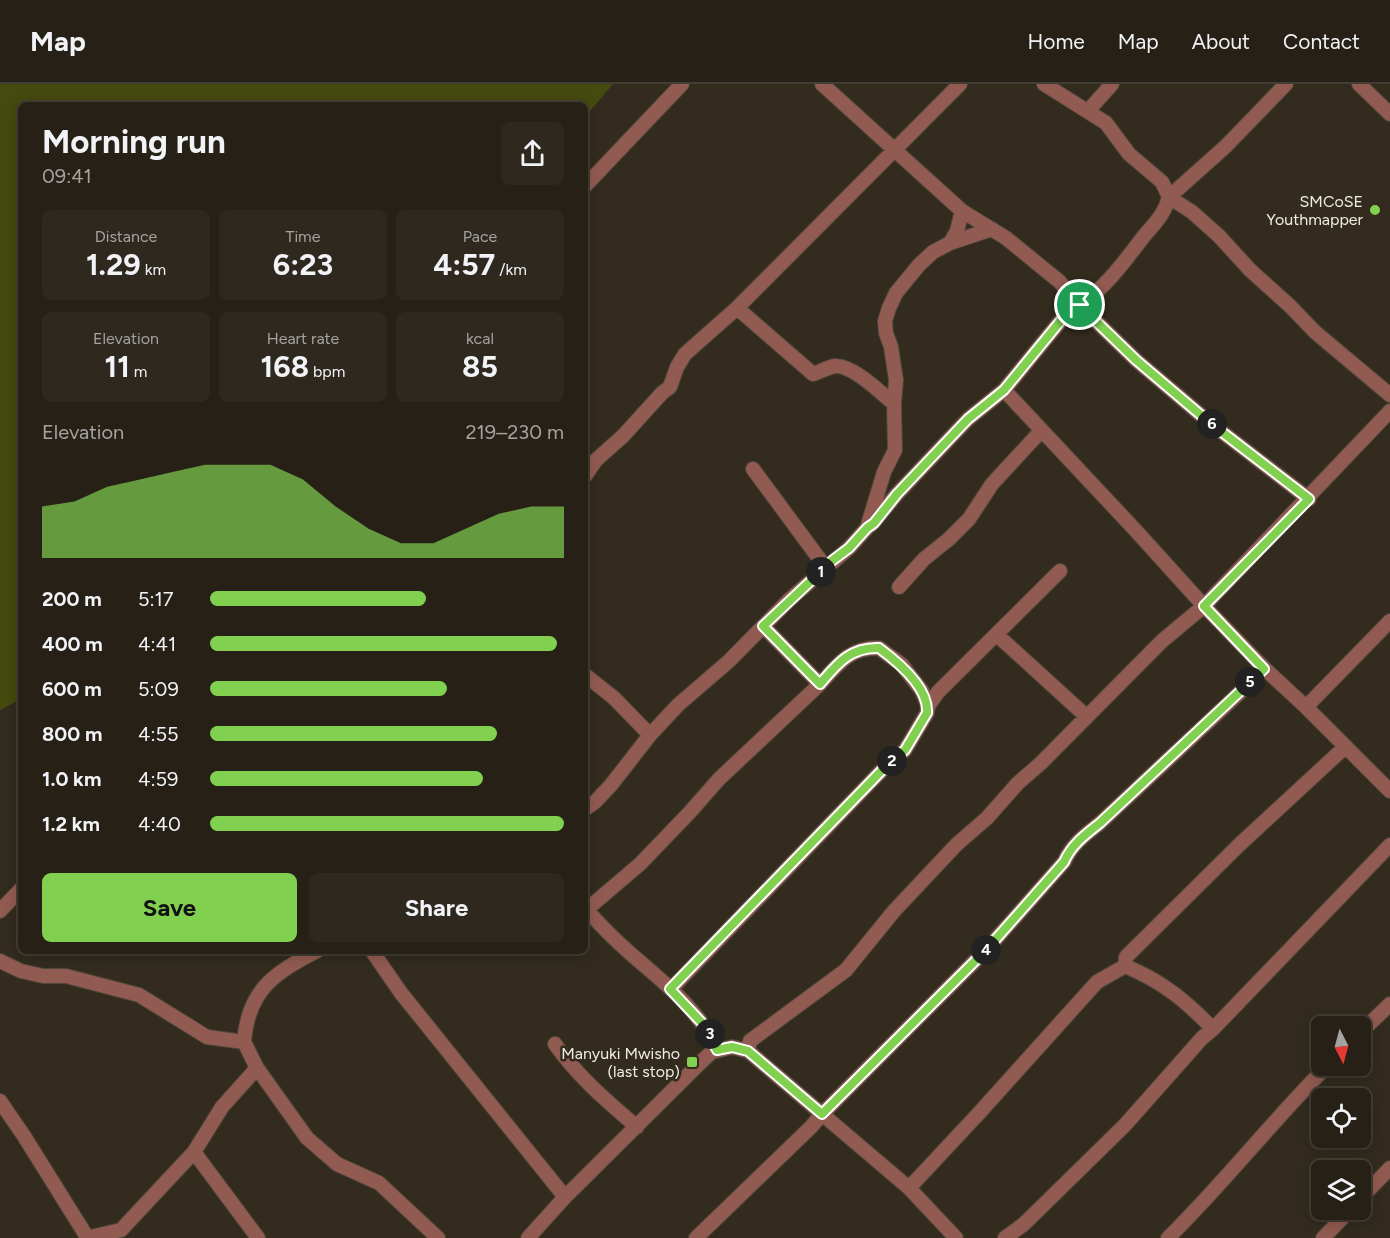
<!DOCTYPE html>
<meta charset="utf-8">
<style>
:root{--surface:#262016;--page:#2e281f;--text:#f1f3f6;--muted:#a4a3a1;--line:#423e35;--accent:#81d050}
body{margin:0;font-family:Figtree,sans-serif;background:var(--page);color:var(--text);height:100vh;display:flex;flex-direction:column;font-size:22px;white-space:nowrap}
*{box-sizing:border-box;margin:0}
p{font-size:20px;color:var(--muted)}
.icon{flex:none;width:33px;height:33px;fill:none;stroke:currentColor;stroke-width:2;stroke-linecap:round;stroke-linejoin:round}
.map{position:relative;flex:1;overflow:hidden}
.panel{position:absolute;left:18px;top:18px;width:570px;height:852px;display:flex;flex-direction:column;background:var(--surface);border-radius:9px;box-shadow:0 3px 15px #0003,0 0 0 2px var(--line)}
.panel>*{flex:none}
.needle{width:39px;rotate:174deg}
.buttons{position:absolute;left:1311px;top:932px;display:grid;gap:12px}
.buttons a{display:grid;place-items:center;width:60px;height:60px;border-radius:9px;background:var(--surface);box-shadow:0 3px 15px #0003,0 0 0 2px var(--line);font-size:30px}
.pin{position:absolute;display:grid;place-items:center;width:51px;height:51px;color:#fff;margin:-26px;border:3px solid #fff;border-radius:50%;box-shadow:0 2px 6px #0007}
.km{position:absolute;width:30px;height:30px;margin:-15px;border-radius:50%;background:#222;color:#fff;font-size:16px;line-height:30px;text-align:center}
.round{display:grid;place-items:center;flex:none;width:63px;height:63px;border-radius:9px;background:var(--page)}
.overview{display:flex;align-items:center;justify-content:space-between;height:102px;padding:0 24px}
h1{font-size:33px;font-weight:700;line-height:45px}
.stats{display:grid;grid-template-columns:repeat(3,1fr);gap:9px;height:102px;padding:6px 24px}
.stats div{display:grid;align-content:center;border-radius:9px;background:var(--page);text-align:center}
.stats b{font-size:30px;font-weight:700}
.stats small{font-size:16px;font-weight:400}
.stats p{font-size:16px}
.chart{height:168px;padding:12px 24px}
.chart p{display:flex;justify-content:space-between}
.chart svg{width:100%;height:108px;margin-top:6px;fill:var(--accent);opacity:.7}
.primary-button{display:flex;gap:12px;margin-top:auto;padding:12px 24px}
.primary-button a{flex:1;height:69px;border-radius:9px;background:var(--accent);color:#111;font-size:24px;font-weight:700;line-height:69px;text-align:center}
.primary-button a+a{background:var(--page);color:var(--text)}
ul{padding:0 24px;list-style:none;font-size:20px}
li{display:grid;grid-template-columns:96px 72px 1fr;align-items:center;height:45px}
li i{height:15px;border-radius:8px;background:var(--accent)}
header{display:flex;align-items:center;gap:36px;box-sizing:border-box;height:84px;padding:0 30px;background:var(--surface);border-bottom:2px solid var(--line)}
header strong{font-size:28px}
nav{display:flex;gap:33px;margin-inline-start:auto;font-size:21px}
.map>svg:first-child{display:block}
.green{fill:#454a0f}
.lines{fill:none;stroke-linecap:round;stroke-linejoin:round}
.street-casing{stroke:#4d463a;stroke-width:16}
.street{stroke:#925b51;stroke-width:14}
.route-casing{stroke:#fff;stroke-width:12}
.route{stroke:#81d050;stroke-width:8}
.poi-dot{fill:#81d050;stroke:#322b1e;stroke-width:2}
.labels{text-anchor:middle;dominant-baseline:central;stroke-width:5;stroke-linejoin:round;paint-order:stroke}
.poi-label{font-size:16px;fill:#f0ebe3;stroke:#322b1e;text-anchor:end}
</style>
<header>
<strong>Map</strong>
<nav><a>Home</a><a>Map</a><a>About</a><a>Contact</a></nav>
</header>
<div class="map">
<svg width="1390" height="1154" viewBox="0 0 1390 1154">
<rect width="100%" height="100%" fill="#322b1e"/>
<path class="green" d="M 0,0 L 613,0 L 585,33 L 585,21 L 21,21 L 21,615 L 0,626 Z"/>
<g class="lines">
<defs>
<path id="street" d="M 822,0 L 962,127 L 1006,154 L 1060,198 L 1076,218 L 1136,276 L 1209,338 L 1309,415
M 1044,0 L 1106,39 L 1129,70 L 1162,98 L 1169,113 L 1192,128 L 1219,152 L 1250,186 L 1290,222 L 1315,248 L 1390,311
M 1359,0 L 1390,30
M 1088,27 L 1112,0
M 585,102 L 682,0
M 950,159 L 992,145
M 1080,221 C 1107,202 1124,178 1144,152 C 1154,140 1165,130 1169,113 L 1226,62 L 1286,0
M 737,224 L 813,290 C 820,288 828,283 835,282 C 853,281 881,309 894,320
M 1004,306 L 1138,449 L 1204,522 L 1265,585 L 1306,623 L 1390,707
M 753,385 L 826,484
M 585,392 L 596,376 L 623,352 L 662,309 L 670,303 L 677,283 L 685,270 L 737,224 L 960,0
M 871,441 L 897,410 L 968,335 L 1004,306 L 1076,218
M 899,503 L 924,475 L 949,455 L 969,435 L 992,400 L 1041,347
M 763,542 L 820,600
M 997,551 L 1086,632
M 585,591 L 614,614 L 650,651
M 1306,623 L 1390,537
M 585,725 L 595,718 L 611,701 L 650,651 L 678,621 L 729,577 L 789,516 L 849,464 L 867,444 L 884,388 L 895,366 L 894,320 L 896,296 L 891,263 L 886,249 L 885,237 L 889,224 L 896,209 L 919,181 L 933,168 L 950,159 L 957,147 L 962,127
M 585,824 C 599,840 615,856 631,870 C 663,898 700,926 717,966
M 586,826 L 640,780 L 690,728 L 719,695 L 820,600 C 838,580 850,563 879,564 L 902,581 L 922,607 L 928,622
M 0,827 L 21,805
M 372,867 L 401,909 L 565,1113
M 0,877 L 21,887 L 43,892 L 66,892 L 139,911 L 207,953 L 244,958 L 257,984 L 307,1054 L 337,1080 L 379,1099 L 438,1154
M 1125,882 C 1162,897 1186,917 1213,945
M 671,905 L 887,681 L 905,666 L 927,629 L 928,622 L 938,608 L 1060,487
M 1360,949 L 1390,920
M 244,958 C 248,906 274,889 317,867
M 555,960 C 578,993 607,1017 637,1043
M 748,967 L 750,957 L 846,886 L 894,827 L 957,760 L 987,734 L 1018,699 L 1041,679 L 1162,557 L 1204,522 L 1390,327
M 0,1017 L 24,1052 L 87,1153
M 194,1068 L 258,1154
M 909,1104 L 980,1028 L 1097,898 L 1125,882 L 1126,873 L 1135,864 L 1239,761 L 1344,664
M 1360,1115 L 1390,1084
M 86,1154 L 121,1146 L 194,1068 L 222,1023 L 257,984
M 528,1154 L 565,1113 L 703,976 L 712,968 L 732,963 L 748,967 L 909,1104 L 956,1154
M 696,1154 L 811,1043 L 822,1030 L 987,865 L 1064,778 C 1072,760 1085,751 1100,739 L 1265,585
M 1005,1154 L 1024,1140 L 1125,1041 L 1202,954 L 1213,945 L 1390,761
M 1168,1154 C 1224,1099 1272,1037 1328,981
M 1323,1154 L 1351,1125"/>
</defs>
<use href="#street" class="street-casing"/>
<use href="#street" class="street"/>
</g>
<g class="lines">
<defs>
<path id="route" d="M 1076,218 L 1136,276 L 1209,338 L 1309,415 L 1204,522 L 1264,585 L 1100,739 C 1085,751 1072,760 1064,778 L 987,865 L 822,1030 L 748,967 L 732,963 L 717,966 L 703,940 L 670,905 L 887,681 L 905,666 L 927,629 C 929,604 898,578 879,564 C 850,563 837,580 820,600 L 763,542 L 833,476 L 849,464 L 867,444 L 874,439 L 897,410 L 968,335 L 1004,306 Z"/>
</defs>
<use href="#route" class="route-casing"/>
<use href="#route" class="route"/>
</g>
<g class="poi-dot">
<circle cx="1375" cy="126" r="6"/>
<rect x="686" y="972" width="12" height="12" rx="3"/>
</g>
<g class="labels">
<g class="poi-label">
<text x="1363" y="117">SMCoSE<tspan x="1363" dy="18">Youthmapper</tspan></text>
<text x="680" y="969">Manyuki Mwisho<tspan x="680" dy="18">(last stop)</tspan></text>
</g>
</g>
</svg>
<div class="buttons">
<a><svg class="needle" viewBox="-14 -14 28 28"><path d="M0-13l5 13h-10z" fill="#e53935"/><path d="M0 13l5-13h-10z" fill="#a4a3a1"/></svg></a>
<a><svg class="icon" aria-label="locate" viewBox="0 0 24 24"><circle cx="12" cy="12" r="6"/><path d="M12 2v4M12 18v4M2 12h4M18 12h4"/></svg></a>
<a><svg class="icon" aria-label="layers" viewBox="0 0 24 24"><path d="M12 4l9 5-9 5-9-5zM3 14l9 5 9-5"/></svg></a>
</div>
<div class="pin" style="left:1080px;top:221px;background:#1e9e55"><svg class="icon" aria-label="arrive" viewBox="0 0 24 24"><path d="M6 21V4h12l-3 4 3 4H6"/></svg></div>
<b class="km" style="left:821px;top:488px">1</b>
<b class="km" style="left:892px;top:677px">2</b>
<b class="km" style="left:710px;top:950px">3</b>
<b class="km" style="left:986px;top:866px">4</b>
<b class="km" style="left:1250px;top:598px">5</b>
<b class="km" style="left:1212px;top:340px">6</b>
<section class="panel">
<div class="overview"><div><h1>Morning run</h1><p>09:41</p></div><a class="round"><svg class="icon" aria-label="share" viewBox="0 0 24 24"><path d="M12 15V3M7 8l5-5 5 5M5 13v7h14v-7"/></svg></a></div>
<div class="stats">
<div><p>Distance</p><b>1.29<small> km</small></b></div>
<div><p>Time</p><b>6:23</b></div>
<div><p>Pace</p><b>4:57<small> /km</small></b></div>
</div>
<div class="stats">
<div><p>Elevation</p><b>11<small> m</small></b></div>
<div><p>Heart rate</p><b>168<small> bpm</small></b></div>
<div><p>kcal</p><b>85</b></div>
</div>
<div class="chart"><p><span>Elevation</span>219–230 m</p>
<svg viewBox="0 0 160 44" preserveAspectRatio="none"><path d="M0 44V23L10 21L20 15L30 12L40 9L50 6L60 6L70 6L80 12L90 23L100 32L110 38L120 38L130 32L140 26L150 23L160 23V44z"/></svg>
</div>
<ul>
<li><b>200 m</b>5:17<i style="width:61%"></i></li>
<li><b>400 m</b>4:41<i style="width:98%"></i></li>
<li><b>600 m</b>5:09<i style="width:67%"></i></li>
<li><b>800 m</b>4:55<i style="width:81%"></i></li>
<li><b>1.0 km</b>4:59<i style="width:77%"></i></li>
<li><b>1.2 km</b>4:40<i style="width:100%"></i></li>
</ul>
<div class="primary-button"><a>Save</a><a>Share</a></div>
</section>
</div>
